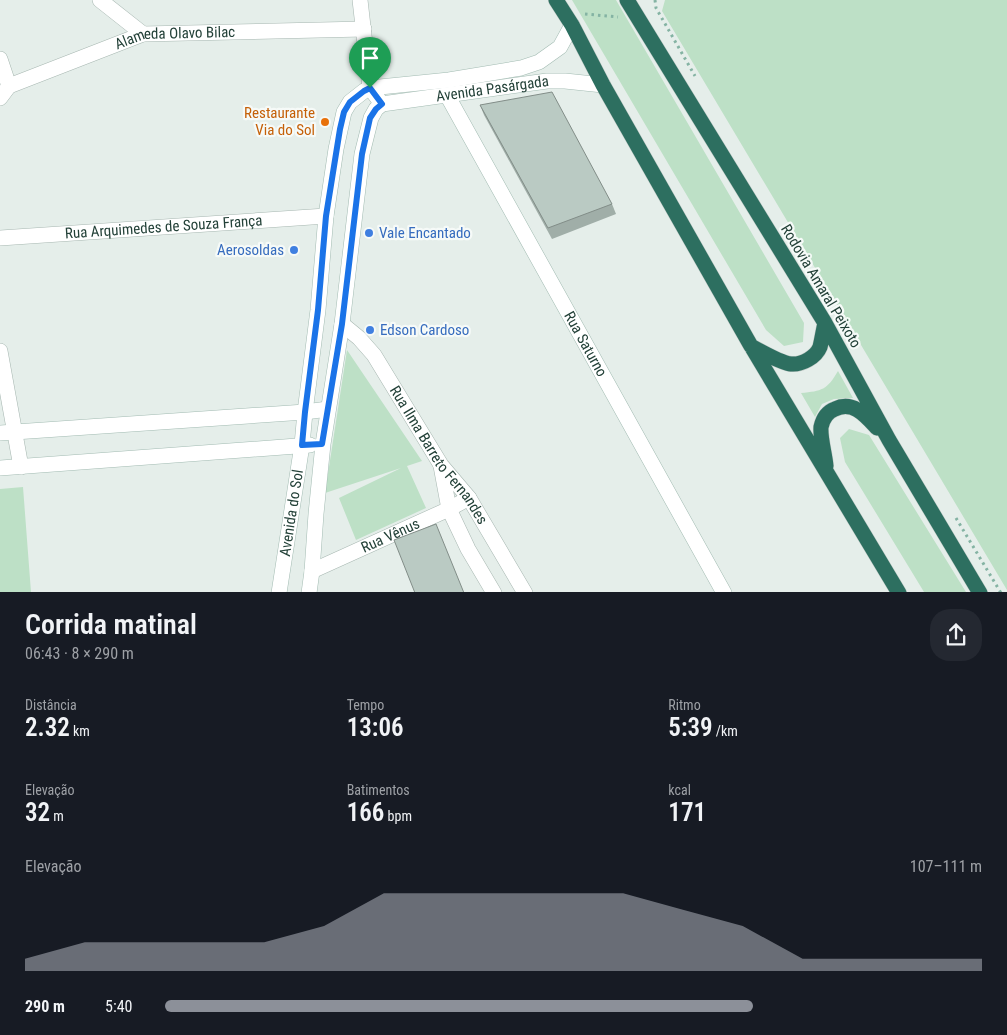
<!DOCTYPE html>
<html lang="pt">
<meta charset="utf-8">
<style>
:root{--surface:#171b24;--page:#242831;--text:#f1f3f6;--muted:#9ea1a6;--accent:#8c9099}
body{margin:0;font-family:"Roboto Condensed",sans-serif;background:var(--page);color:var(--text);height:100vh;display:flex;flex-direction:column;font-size:19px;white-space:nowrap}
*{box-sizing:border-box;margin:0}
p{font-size:16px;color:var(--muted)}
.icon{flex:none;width:28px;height:28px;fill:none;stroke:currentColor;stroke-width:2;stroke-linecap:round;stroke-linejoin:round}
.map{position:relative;height:592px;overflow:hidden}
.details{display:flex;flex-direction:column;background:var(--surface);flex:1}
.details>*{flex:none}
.pin{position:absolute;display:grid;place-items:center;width:42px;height:42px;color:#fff;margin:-51px -21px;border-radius:50% 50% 50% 0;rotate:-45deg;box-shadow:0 0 5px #0007}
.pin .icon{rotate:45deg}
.round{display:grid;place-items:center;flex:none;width:52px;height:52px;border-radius:20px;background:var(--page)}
.summary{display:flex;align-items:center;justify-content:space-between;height:85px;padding:0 25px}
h1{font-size:28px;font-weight:600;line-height:38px}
.metrics{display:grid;grid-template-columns:repeat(3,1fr);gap:8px;height:85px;padding:5px 25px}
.metrics div{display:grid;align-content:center}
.metrics b{font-size:25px;font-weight:600}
.metrics small{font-size:14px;font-weight:400}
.metrics p{font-size:14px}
.chart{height:140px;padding:10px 25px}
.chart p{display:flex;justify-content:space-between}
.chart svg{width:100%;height:90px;margin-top:5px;fill:var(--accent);opacity:.7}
ul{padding:0 25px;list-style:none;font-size:16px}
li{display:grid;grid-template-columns:80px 60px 1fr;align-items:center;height:38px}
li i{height:12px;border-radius:6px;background:var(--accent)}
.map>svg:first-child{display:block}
.green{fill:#bde0c6}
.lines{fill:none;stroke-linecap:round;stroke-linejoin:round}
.street-casing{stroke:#a7b7b1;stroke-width:16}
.secondary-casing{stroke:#a2bbb2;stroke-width:16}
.highway-casing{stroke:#c1cac7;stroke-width:16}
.path{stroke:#84b3a3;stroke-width:3;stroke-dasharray:2.5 4;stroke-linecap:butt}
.street{stroke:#fff;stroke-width:15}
.secondary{stroke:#fff;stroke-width:15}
.highway{stroke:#2d6f60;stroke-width:15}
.wall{fill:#a0aea8}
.building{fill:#bacac3;stroke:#828d88}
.route-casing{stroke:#fff;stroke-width:10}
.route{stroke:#1a73e8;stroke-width:6}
.food-dot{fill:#e8710a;stroke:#f6faf8;stroke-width:2}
.shop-dot{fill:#3f7fe0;stroke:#f6faf8;stroke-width:2}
.labels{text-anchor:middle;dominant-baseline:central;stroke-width:4.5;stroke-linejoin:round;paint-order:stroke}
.street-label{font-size:15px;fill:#234138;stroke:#f6faf8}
.food-label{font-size:15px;fill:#c56008;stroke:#f6faf8;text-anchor:end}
.shop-label{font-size:15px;fill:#366cbe;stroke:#f6faf8;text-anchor:start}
</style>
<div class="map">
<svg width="1007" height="593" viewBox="0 0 1007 593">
<rect width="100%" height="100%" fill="#e5eeea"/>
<path class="green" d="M 572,0 L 616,0 L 804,323 L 803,342 L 784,346 L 766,330 Z
M 665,0 L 1007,0 L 1007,590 L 662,11 Z
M 347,350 L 422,461 L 407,466 L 426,508 L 356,540 L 339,498 L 401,468 L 325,493 Z
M 838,371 L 853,398 L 834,399 L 822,404 L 815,417 L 801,393 C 822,391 827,390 838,371 Z
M 849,429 L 869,435 L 966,592 L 924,592 L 845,462 L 840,438 Z
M 23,487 L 31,592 L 0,592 L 0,489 Z"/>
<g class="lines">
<defs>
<g id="street">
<path d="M 100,0 L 143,34"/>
<path d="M 360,0 L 370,88 L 382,104"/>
<path d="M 0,59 L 9,86"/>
<path id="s1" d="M 0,98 L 9,86 L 143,34 L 364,29"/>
<path id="s2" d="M 0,238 L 326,216"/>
<path id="s3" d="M 342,324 L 359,338 L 374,355 L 441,465 L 469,498 L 525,593"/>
<path d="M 0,351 L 21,467"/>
<path d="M 441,466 L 449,509 L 468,549 L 494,593"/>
<path id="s4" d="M 312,571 L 449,509 L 469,498"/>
</g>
<g id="secondary">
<path id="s5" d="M 447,95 L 724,593"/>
<path d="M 0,433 L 305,412 L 328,409"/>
<path d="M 0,468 L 310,445"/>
<path id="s6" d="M 279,593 L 302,445 L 305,412 L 318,310 L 326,216 L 336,149 L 344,112 L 350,102 L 364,91 L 370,88 L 449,80 L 521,68 L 539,62 L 560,47 L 572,25"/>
<path id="s7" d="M 309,593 L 312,571 L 316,514 L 323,444 L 342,324 L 362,154 L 371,118 L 376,109 L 382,104 L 547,81 L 565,81 L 603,85"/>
</g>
<path id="highway" d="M 556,0 L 572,25 L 603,85 L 751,346 L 899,593
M 627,0 L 825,323 L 889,440 L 980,593
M 751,346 C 760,351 781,363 791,364 C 802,365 816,357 820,347 C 822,339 823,331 825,323
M 826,466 C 825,454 820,438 821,427 C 823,418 827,412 835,409 C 853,400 866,416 877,428"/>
</defs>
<use href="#street" class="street-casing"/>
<use href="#secondary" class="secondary-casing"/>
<use href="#highway" class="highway-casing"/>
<path class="path" d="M 655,0 L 656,8 L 695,76
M 585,14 L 618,17
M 956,518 L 1001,593"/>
<use href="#street" class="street"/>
<use href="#secondary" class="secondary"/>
<use href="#highway" class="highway"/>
</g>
<path class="wall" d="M 480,105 L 612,204 L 616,214 L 552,239 L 484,115 Z"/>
<path class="building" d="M 552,92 L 612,204 L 548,228 L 480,105 Z
M 436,524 L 464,593 L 415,593 L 394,540 Z"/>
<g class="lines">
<defs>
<path id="route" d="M 370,88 L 382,104 L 376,109 L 370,118 L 362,154 L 342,324 L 322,444 L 302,445 L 305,412 L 318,310 L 326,216 L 340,129 L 344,112 L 350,102 L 364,91 Z"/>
</defs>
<use href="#route" class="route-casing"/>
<use href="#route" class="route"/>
</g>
<circle class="food-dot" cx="325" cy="122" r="5"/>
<g class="shop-dot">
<circle cx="369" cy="233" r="5"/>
<circle cx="294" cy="250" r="5"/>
<circle cx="370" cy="330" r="5"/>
</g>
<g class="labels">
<g class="street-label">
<text stroke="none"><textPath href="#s1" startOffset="190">Alameda Olavo Bilac</textPath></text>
<text stroke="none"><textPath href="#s7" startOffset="609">Avenida Pasárgada</textPath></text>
<text stroke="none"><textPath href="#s2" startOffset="164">Rua Arquimedes de Souza França</textPath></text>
<text transform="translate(821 286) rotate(59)">Rodovia Amaral Peixoto</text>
<text stroke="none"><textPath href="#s5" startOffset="285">Rua Saturno</textPath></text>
<text stroke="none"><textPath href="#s3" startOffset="164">Rua Ilma Barreto Fernandes</textPath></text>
<text stroke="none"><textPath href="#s6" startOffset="81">Avenida do Sol</textPath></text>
<text stroke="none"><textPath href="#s4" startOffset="86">Rua Vênus</textPath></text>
</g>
<g class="food-label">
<text x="315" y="113">Restaurante<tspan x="315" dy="17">Via do Sol</tspan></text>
</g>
<g class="shop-label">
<text x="379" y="233">Vale Encantado</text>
<text x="284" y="250" text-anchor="end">Aerosoldas</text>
<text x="380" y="330">Edson Cardoso</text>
</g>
</g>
</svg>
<div class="pin" style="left:370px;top:88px;background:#1e9e55"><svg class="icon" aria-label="arrive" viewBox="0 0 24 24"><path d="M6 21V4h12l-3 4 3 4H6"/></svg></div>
</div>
<section class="details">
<div class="summary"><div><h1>Corrida matinal</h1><p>06:43 · 8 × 290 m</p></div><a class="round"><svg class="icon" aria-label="share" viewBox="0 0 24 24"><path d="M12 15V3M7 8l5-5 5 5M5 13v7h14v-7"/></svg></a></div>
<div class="metrics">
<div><p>Distância</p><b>2.32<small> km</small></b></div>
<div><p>Tempo</p><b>13:06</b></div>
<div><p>Ritmo</p><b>5:39<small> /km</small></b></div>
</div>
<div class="metrics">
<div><p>Elevação</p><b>32<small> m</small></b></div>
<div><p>Batimentos</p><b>166<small> bpm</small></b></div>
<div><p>kcal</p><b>171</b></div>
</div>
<div class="chart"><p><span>Elevação</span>107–111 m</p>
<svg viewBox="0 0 160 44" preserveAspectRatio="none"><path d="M0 44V38L10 30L20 30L30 30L40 30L50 22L60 6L70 6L80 6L90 6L100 6L110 14L120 22L130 38L140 38L150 38L160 38V44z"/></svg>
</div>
<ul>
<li><b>290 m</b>5:40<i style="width:72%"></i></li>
</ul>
</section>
